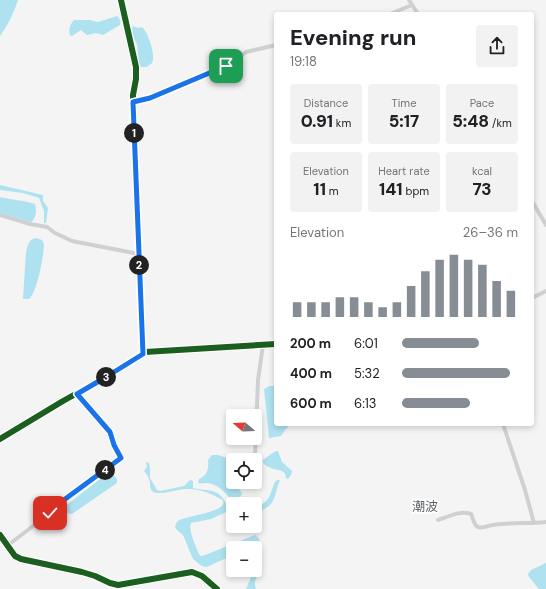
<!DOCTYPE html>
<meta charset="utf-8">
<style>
:root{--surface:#fff;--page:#f2f2f2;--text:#202124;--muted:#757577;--accent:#868d94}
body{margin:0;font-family:"DM Sans","Noto Sans SC",sans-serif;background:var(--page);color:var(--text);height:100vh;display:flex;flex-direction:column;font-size:15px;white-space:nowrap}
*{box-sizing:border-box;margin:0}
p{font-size:13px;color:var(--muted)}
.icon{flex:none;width:22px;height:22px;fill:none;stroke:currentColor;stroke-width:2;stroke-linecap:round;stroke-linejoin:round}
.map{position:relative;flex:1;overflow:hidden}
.panel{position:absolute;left:274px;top:12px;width:260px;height:414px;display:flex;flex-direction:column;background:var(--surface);border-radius:4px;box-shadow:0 2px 6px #0003}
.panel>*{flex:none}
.needle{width:26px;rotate:289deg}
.buttons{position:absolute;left:226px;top:409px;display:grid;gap:8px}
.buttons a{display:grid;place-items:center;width:36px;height:36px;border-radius:4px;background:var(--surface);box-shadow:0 2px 6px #0003;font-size:20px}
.pin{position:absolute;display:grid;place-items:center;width:34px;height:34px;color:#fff;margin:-17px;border-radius:8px;box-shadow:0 2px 6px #0006}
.km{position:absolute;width:20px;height:20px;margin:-10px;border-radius:50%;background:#222;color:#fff;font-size:11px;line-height:20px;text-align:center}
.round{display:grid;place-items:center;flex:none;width:42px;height:42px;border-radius:4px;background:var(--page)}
.headline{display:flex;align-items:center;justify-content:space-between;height:68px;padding:0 16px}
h1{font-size:22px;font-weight:800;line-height:30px}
.metrics{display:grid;grid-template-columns:repeat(3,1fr);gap:6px;height:68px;padding:4px 16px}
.metrics div{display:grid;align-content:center;border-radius:4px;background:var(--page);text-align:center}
.metrics b{font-size:17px;font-weight:800}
.metrics small{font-size:11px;font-weight:400}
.metrics p{font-size:11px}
.chart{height:112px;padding:8px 16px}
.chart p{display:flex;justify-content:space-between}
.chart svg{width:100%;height:72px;margin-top:4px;stroke:var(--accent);stroke-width:6}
ul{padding:0 16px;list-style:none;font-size:13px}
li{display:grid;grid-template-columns:64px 48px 1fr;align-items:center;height:30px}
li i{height:10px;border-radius:5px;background:var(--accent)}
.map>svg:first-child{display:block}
.water{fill:#aee2f0}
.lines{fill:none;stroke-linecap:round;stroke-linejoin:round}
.minor{stroke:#ced0d2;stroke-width:4}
.cycleway-casing{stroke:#fff;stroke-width:8}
.cycleway{stroke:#1b5e20;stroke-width:6}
.route-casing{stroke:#fff;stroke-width:8}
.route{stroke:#1a73e8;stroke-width:5}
.labels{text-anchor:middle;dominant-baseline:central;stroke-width:3.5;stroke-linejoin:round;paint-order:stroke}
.quarter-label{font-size:13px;fill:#5f6368;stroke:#fff}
</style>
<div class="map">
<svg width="546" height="589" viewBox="0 0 546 589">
<rect width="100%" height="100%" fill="#f4f4f4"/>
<path class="water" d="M 0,0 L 18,0 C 14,13 8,25 0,36 Z
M 117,16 C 120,18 121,22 120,25 L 103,35 L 96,33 L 87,35 L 82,31 L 81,30 L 72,36 L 70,35 C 68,30 70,24 74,20 L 90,20 L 98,22 Z
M 133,26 L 138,28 L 142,27 C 148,32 156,55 152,63 C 151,64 148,66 147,67 L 141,67 L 139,63 L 137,44 L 134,39 L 132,28 Z
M 0,185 L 43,195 L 43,201 L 48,208 L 46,223 L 44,223 L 44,211 L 39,198 L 23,193 L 0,190 Z
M 0,197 C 12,200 23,200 35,204 C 37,210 36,219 31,222 L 0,213 Z
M 36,238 L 42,240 L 44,244 C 44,255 37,293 29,299 L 23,299 L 26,252 C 28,246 28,239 36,238 Z
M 269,386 L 276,386 L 276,424 L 287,424 L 288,427 L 285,430 L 281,436 L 269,438 L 264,389 Z
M 277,451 L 278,451 L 282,462 L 292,471 L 291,475 L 288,479 L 286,478 C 286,469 278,471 271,468 C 268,467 265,465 263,463 L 263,460 L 274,452 Z
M 212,455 L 218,455 L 230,459 C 230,464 226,467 227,472 C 227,482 238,486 242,493 C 241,498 236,501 231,500 C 225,492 218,484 207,483 C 203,483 201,484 198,483 L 199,479 C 207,476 209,469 208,460 Z
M 146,462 L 149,463 L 150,468 L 150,478 L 157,490 L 160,491 L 184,486 L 190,480 L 193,481 L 193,488 C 210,492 218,487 227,505 L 233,506 L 233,509 L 211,519 L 191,523 C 188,531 196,546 199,554 L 200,556 L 205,555 L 255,535 C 263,540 260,547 260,555 C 259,559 262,561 262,565 C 261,573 252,579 256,589 L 246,589 L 254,570 L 255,570 L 257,560 L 255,548 L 233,548 L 233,555 L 209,566 L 206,567 L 202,566 L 193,559 L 183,535 L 177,530 L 175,527 C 176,524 176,523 178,521 C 184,516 228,512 223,501 C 221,498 218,498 215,496 C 207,492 198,489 188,489 C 179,488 159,497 152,491 C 149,487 151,483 149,479 C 148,476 146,473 144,471 L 147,467 Z
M 109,472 L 111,472 L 117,479 L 117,483 L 72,514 L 66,513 L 65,507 L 68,504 Z
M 277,480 L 280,480 C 273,497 277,507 255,512 L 255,508 C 271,501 269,496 275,482 Z
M 546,563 L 546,589 L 539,589 L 529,577 L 528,574 L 531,570 Z"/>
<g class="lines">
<path class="minor" d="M 121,0 L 136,67 L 136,79 L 133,95 L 133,112 L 143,354
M 409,0 L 418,14
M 390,14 L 412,5
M 133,102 L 149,98 L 227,66 L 246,52 L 276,45
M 532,201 L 546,225
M 0,215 L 30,224 L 47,227 L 55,233 L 72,241 L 139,254
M 532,298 L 546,291
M 503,424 L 525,490 L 534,523
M 0,439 L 63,401 L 106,377 L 145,352 L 276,344
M 255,456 L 258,380 L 263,345
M 438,520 C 448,517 460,510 471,514 C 473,518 474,526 478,527 C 483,529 489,525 493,525 C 511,522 528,524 546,522
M 0,535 L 15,556 L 21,559 L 82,572 L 95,576 L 110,583 L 118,585 L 192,572 L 202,576 L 217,589
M 7,546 L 50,513 L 57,505 L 121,458 L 114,445 L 110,432 L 77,394"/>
<defs>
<path id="cycleway" d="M 121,0 L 136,67 L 136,79 L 133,95 L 133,112 L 143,354
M 0,439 L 63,401 L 106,377 L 145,352 L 276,344
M 0,535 L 15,556 L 21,559 L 82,572 L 95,576 L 110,583 L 118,585 L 192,572 L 202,576 L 217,589"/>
</defs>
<use href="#cycleway" class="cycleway-casing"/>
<use href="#cycleway" class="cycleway"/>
</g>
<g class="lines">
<defs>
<path id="route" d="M 50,513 L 57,505 L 121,458 L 114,445 L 110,432 L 77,394 L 106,377 L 143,354 L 133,102 L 150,98 L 226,66"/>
</defs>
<use href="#route" class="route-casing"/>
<use href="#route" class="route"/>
</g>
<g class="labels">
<g class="quarter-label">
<text x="425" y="506">潮波</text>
</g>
</g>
</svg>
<div class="buttons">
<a><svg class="needle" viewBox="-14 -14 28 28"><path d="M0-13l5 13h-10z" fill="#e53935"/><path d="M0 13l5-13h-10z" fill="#757577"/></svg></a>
<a><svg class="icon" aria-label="locate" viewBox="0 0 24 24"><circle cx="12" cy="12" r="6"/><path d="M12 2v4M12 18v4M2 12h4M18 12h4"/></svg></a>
<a>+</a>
<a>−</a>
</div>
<div class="pin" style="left:226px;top:66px;background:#1e9e55"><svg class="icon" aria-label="arrive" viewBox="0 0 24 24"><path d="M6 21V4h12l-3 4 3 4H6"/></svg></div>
<div class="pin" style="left:50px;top:513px;background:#d93025"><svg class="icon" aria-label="check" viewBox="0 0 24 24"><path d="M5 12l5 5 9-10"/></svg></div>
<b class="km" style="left:134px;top:133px">1</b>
<b class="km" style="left:139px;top:265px">2</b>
<b class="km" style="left:106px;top:377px">3</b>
<b class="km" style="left:105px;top:470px">4</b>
<section class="panel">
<div class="headline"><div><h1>Evening run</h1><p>19:18</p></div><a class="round"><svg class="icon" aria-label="share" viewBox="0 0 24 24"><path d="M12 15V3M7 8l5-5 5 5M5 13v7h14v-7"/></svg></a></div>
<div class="metrics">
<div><p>Distance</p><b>0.91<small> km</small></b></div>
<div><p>Time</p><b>5:17</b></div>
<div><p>Pace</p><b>5:48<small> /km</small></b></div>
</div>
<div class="metrics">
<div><p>Elevation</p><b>11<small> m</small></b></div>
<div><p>Heart rate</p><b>141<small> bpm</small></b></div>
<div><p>kcal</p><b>73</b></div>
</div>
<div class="chart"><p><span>Elevation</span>26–36 m</p>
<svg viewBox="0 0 160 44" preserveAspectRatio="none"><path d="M5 44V35M15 44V35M25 44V35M35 44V32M45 44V32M55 44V35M65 44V38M75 44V35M85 44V25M95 44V16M105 44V9M115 44V6M125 44V9M135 44V12M145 44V22M155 44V28"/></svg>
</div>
<ul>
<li><b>200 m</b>6:01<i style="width:66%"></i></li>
<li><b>400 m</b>5:32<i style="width:93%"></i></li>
<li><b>600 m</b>6:13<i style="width:59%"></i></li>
</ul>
</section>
</div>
